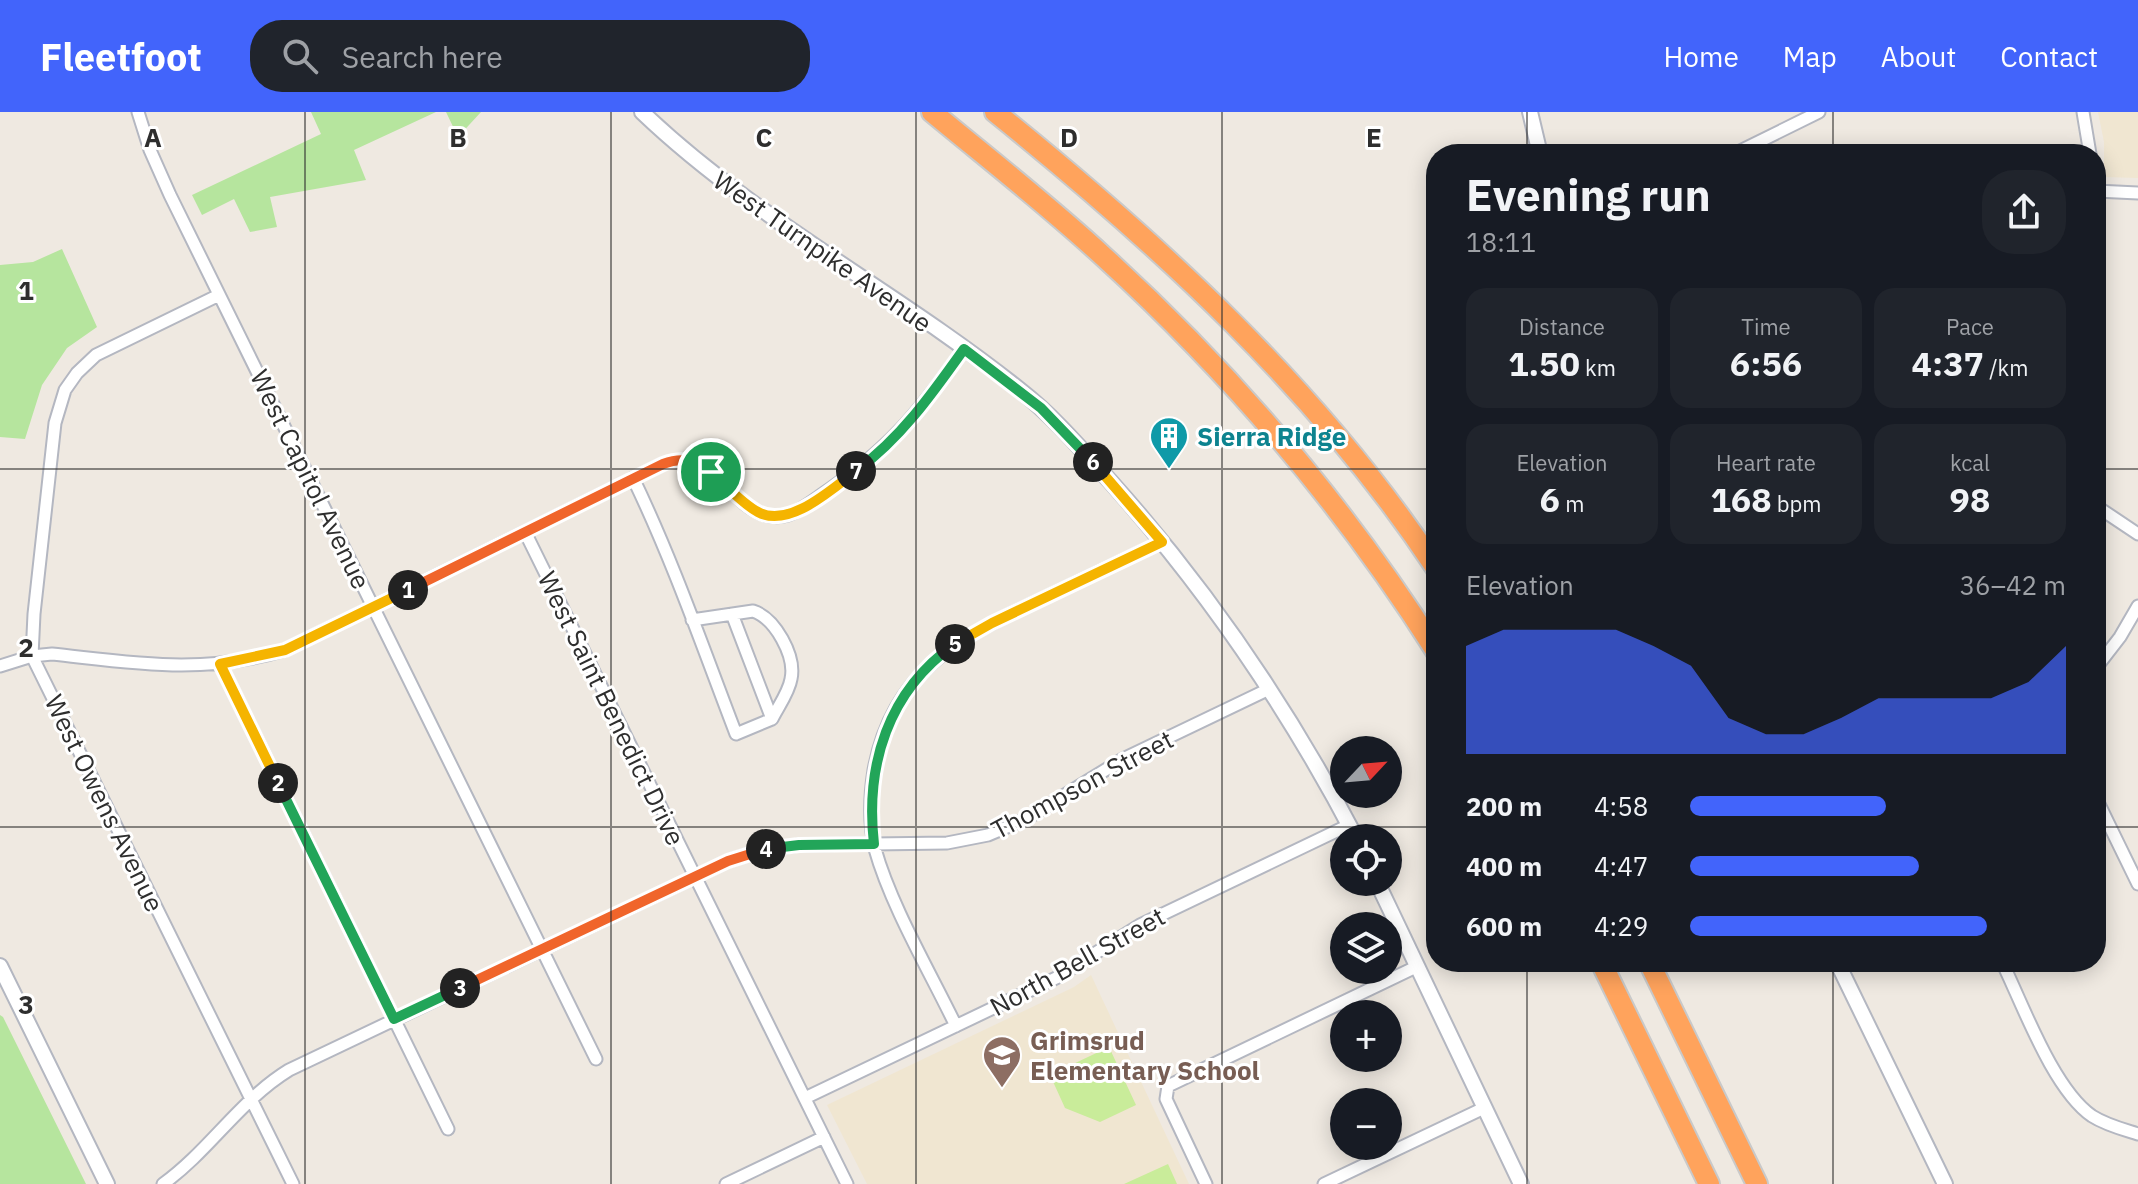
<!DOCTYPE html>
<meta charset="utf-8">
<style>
:root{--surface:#171b24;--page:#20242c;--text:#f1f3f6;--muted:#9ea1a6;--accent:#4264fb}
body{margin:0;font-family:"IBM Plex Sans",sans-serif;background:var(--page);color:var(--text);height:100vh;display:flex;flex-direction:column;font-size:30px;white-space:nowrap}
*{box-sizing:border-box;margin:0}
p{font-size:26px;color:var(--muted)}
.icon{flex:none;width:44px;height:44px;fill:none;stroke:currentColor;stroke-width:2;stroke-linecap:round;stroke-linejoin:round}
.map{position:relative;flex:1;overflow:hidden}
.side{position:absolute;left:1426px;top:32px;width:680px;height:828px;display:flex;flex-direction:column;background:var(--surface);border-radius:32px;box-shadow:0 4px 20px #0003}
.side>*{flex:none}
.needle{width:52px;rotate:64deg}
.fabs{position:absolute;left:1330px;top:624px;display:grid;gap:16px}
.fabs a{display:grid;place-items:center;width:72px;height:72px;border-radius:50%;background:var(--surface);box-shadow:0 4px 20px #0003;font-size:40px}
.pin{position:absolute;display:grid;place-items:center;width:68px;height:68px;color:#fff;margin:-34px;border:4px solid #fff;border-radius:50%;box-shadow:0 2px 8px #0007}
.km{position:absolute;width:40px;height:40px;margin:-20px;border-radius:50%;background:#222;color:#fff;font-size:22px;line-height:40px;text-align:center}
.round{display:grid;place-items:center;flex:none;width:84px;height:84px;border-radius:32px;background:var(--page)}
.overview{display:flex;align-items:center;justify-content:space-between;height:136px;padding:0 40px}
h1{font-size:44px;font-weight:700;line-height:60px}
.figures{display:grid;grid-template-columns:repeat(3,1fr);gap:12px;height:136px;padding:8px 40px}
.figures div{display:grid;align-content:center;border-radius:20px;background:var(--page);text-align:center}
.figures b{font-size:34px;font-weight:700}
.figures small{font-size:22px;font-weight:400}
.figures p{font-size:22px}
.chart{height:224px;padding:16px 40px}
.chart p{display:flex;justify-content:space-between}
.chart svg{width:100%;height:144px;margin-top:8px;fill:var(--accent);opacity:.7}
ul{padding:0 40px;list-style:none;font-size:26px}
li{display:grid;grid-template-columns:128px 96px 1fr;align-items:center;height:60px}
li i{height:20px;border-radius:10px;background:var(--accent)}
header{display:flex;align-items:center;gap:48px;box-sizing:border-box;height:112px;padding:0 40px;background:var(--accent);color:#fff}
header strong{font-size:38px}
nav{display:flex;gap:44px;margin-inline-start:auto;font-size:28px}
.search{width:560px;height:72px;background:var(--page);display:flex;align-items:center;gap:20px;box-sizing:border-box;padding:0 28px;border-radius:32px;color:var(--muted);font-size:30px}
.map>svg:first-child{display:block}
.education{fill:#f0e6d1}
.green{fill:#b6e59e}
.pitch{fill:#c9ec9a}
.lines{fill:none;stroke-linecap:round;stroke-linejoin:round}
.minor-casing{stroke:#b4b7c1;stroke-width:15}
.tertiary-casing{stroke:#b4b7c1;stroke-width:18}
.motorway-casing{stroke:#c9c9c9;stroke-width:24}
.minor{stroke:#fff;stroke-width:11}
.tertiary{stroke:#fff;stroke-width:14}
.motorway{stroke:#ffa35c;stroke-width:20}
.split-1-casing{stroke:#fff;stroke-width:16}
.split-2-casing{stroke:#fff;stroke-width:16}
.split-3-casing{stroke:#fff;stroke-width:16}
.split-4-casing{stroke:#fff;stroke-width:16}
.split-5-casing{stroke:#fff;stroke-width:16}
.split-6-casing{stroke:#fff;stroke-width:16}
.split-7-casing{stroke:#fff;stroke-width:16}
.split-8-casing{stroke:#fff;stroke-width:16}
.split-1{stroke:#f0652b;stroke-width:10}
.split-2{stroke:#f5b400;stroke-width:10}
.split-3{stroke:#22a559;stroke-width:10}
.split-4{stroke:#f0652b;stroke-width:10}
.split-5{stroke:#22a559;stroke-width:10}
.split-6{stroke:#f5b400;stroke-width:10}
.split-7{stroke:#22a559;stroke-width:10}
.split-8{stroke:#f5b400;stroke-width:10}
.grid{fill:none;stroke:#2e2e2e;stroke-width:2;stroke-opacity:0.55}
.labels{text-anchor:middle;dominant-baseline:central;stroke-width:6;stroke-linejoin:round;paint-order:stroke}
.street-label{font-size:26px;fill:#2e2e2e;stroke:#fff}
.culture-label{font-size:26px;font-weight:bold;fill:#0d838f;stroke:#fff;text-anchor:start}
.education-label{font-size:26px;font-weight:bold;fill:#785e54;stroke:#fff;text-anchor:start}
.grid-label{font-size:26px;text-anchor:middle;font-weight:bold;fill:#2e2e2e;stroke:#fff;stroke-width:6;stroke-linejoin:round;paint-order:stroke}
</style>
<header>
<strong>Fleetfoot</strong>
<div class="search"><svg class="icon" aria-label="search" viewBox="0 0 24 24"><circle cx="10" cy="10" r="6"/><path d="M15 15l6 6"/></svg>Search here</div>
<nav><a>Home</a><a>Map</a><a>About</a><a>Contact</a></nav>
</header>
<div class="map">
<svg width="2138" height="1072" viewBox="0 0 2138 1072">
<rect width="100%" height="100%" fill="#efe9e1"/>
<path class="education" d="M 2098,0 L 2138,0 L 2138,66 L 2104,65 L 2104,30 Z
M 1091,863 L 1189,1072 L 867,1072 L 827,993 L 1074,875 Z"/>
<path class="green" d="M 311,0 L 436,0 L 354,38 L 366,68 L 270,85 L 277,115 L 250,120 L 234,87 L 202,103 L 192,83 L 321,22 Z
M 446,0 L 481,0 L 458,25 Z
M 62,137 L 97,215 L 67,236 L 42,273 L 25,327 L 0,325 L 0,153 L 33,150 Z
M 0,903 L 3,905 L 86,1072 L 0,1072 Z"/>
<path class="pitch" d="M 1109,935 L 1136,993 L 1100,1010 L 1065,996 L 1050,963 Z
M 1168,1052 L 1177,1072 L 1124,1072 Z"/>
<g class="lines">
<defs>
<path id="minor" d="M 138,0 L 150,38 L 170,83 L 596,947
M 2083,0 L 2090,42
M 1734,42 L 1819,0
M 2096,79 L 2138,81
M 219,183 L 96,243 L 77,261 L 65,278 L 55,311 L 34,502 L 32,544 L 293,1072
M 633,366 C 673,449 703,536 736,622 L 772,607 C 778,595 789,580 791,567 C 796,544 775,506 753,499 L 692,508
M 2096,394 L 2138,422
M 525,420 L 847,1072
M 732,502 L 772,607
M 220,552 L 448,1017
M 0,554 L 32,544 L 52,542 C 136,551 201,563 285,538 L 663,352 C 714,334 726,391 765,403 C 787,410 804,395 820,384 C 888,338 917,303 964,237
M 2096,556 L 2120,525 L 2138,494
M 2096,686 L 2138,772
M 2002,850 C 2023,893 2053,977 2092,1004 C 2106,1013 2122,1017 2138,1022
M 956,914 C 930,860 891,794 875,737 C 869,712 870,683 874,658 C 892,560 958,526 1040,488 C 1081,468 1121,449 1162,430
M 805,986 L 1056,866 L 1140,813 L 1349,713
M 163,1072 C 209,1039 240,988 289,958 L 728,749 L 762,738 L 799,733 L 947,731 L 988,723 L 1026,707 L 1123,647 L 1269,577
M 726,1072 L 824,1025
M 1206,1072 L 1166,987 L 1168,974 L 1418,854
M 1324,1072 L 1484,996"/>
<path id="tertiary" d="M 642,0 C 756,109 898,180 1021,279 C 1054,305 1081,337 1110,369 C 1207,477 1289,598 1356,726
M 1530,0 L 1540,42
M 1377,770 L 1521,1072
M 1837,850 L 1945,1072
M 0,854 L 107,1072"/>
<path id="motorway" d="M 932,0 C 990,48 1049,94 1104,145 C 1231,261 1344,394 1436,539
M 995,0 C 1159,132 1319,279 1436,456
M 1601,850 L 1709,1072
M 1649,850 L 1757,1072"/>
</defs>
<use href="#minor" class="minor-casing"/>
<use href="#tertiary" class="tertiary-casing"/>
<use href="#motorway" class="motorway-casing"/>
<use href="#minor" class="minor"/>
<use href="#tertiary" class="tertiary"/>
<use href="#motorway" class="motorway"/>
</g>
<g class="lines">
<defs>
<path id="split-1" d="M 408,478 L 663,352 C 682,345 696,348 711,360"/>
<path id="split-2" d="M 278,671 L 220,552 L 285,538 L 408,478"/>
<path id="split-3" d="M 278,671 L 394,907 L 460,876"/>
<path id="split-4" d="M 460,876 L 728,749 L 766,737"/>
<path id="split-5" d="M 766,737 L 799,733 L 874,732 C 865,653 888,579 955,532"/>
<path id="split-6" d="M 955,532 L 992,511 L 1162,430 L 1093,350"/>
<path id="split-7" d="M 856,359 C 901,326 932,282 964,237 L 1041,296 L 1093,350"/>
<path id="split-8" d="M 711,360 C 726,373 741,391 758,400 C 789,417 832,377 856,359"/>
</defs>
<use href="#split-1" class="split-1-casing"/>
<use href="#split-2" class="split-2-casing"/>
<use href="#split-3" class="split-3-casing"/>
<use href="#split-4" class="split-4-casing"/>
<use href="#split-5" class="split-5-casing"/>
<use href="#split-6" class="split-6-casing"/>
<use href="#split-7" class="split-7-casing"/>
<use href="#split-8" class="split-8-casing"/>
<use href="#split-1" class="split-1"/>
<use href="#split-2" class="split-2"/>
<use href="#split-3" class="split-3"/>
<use href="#split-4" class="split-4"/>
<use href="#split-5" class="split-5"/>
<use href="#split-6" class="split-6"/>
<use href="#split-7" class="split-7"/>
<use href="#split-8" class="split-8"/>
</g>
<path class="grid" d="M 305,0 L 305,1072M 611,0 L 611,1072M 916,0 L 916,1072M 1222,0 L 1222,1072M 1527,0 L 1527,42M 1833,0 L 1833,42M 0,357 L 1436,357M 2096,357 L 2138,357M 0,715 L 1436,715M 2096,715 L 2138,715M 1527,850 L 1527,1072M 1833,850 L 1833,1072"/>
<defs>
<symbol id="building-pin" viewBox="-11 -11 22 30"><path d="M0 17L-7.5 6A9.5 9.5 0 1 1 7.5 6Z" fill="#0f9aa8" stroke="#fff"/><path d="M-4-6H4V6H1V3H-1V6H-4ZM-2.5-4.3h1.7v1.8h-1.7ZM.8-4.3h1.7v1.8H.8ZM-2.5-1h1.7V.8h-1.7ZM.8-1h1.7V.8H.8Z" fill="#fff"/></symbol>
<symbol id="school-pin" viewBox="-11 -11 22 30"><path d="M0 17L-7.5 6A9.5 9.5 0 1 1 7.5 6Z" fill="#8d6e63" stroke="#fff"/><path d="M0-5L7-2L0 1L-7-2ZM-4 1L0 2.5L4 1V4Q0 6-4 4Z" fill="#fff"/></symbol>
</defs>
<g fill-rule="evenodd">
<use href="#building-pin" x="1147" y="302" width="44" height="60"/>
<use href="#school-pin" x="980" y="921" width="44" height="60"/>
</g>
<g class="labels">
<g class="street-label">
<text transform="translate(823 139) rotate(35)">West Turnpike Avenue</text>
<text transform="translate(311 367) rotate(64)">West Capitol Avenue</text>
<text transform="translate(612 596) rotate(64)">West Saint Benedict Drive</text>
<text transform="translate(1082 672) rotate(-28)">Thompson Street</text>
<text transform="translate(105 691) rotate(64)">West Owens Avenue</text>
<text transform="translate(1077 849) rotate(-29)">North Bell Street</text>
</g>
<g class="culture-label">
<text x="1197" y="324">Sierra Ridge</text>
</g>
<g class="education-label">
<text x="1030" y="928">Grimsrud<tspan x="1030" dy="30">Elementary School</tspan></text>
</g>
</g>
<g class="grid-label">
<text x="153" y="35">A</text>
<text x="458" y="35">B</text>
<text x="764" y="35">C</text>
<text x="1069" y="35">D</text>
<text x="1374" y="35">E</text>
<text x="26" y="188">1</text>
<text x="26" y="545">2</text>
<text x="26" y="902">3</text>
</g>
</svg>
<div class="fabs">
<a><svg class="needle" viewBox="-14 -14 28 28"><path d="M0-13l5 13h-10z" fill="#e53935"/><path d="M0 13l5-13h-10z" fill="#9ea1a6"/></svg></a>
<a><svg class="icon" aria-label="locate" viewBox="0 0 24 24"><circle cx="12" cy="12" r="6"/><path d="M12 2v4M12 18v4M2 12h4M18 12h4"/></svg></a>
<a><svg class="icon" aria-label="layers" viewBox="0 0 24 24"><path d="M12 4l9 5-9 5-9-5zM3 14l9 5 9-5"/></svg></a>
<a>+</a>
<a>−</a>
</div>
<div class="pin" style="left:711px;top:360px;background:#1e9e55"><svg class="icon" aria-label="arrive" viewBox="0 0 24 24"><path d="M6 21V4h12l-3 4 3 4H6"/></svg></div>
<b class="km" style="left:408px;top:478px">1</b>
<b class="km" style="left:278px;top:671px">2</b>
<b class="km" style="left:460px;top:876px">3</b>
<b class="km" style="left:766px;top:737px">4</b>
<b class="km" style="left:955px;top:532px">5</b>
<b class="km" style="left:1093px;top:350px">6</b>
<b class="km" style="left:856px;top:359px">7</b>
<section class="side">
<div class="overview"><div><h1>Evening run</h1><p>18:11</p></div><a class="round"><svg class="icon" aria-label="share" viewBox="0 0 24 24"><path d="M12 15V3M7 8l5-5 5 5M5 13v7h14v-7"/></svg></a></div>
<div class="figures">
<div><p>Distance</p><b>1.50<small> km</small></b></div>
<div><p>Time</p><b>6:56</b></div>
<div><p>Pace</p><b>4:37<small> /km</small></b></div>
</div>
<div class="figures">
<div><p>Elevation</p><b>6<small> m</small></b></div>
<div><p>Heart rate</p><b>168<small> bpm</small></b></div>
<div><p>kcal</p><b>98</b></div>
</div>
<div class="chart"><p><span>Elevation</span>36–42 m</p>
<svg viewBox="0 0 160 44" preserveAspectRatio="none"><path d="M0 44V11L10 6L20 6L30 6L40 6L50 11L60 17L70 33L80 38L90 38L100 33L110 27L120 27L130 27L140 27L150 22L160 11V44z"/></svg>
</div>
<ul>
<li><b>200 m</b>4:58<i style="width:52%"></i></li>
<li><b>400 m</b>4:47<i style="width:61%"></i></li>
<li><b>600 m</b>4:29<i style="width:79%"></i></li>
</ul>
</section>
</div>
